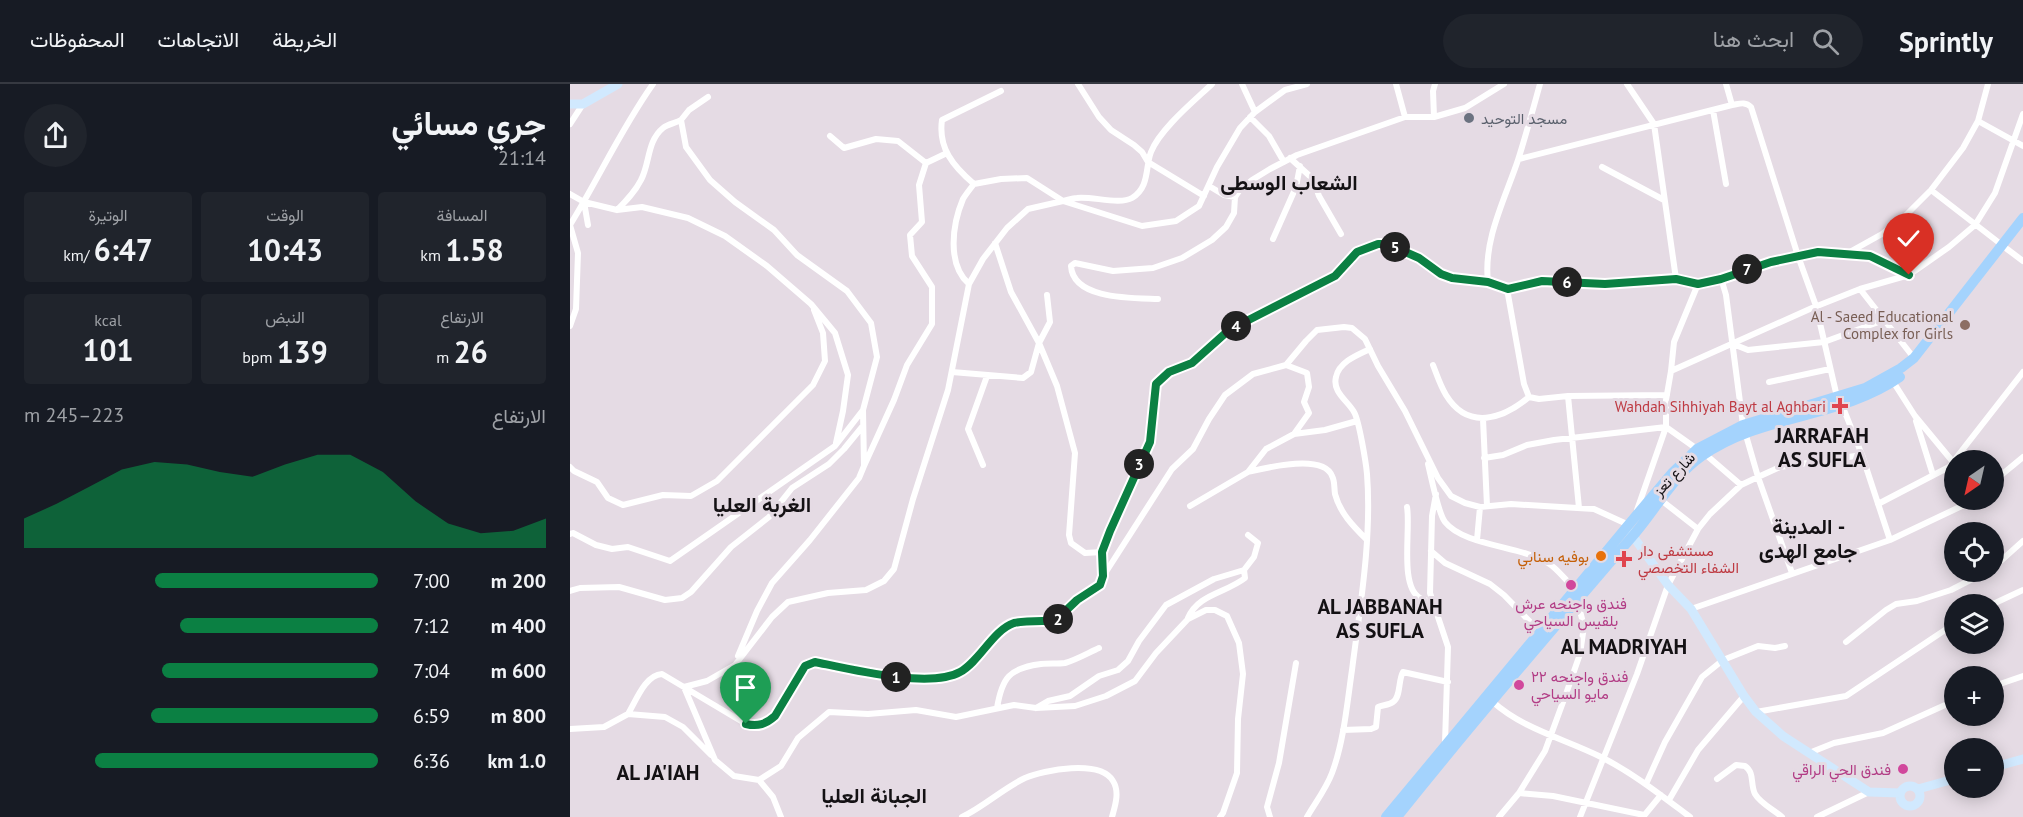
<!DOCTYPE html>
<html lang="ar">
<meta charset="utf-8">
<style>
:root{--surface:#171b24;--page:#20242c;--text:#f1f3f6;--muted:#9ea1a6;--line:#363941;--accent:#0b8043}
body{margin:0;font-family:"PT Sans",Vazirmatn,sans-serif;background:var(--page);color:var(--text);direction:rtl;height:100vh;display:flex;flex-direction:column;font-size:22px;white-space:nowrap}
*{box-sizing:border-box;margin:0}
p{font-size:20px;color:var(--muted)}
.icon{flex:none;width:33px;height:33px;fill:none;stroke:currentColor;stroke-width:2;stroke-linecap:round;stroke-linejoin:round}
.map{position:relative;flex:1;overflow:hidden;direction:ltr}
.side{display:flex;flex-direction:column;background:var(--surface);width:570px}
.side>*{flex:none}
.needle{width:39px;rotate:214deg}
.fabs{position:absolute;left:1374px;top:366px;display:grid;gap:12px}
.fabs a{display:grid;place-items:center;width:60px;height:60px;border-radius:50%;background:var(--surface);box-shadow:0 3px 15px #0003;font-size:30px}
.pin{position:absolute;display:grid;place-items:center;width:51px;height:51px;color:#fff;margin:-62px -26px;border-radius:50% 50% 50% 0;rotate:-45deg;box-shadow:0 0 6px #0007}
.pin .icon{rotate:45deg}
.km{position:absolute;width:30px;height:30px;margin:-15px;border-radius:50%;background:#222;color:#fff;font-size:16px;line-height:30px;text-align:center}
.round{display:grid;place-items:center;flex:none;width:63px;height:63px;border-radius:32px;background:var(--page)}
.head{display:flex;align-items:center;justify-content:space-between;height:102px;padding:0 24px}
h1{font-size:33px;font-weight:700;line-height:45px}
.figures{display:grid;grid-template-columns:repeat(3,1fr);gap:9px;height:102px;padding:6px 24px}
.figures div{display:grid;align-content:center;border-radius:6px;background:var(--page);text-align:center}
.figures b{font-size:30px;font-weight:700}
.figures small{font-size:16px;font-weight:400}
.figures p{font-size:16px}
.chart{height:168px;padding:12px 24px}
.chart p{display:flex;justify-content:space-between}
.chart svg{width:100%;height:108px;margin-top:6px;fill:var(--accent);opacity:.7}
ul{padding:0 24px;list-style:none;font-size:20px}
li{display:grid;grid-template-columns:96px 72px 1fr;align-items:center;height:45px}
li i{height:15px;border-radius:8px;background:var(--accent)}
header{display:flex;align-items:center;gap:36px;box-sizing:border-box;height:84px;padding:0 30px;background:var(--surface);border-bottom:2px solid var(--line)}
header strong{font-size:28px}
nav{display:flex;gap:33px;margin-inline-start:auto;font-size:21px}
.search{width:420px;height:54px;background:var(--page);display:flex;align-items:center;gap:15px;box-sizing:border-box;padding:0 21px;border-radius:33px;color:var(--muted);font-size:22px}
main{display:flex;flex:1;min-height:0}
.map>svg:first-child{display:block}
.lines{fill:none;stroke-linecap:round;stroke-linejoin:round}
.minor{stroke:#fff;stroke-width:6}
.secondary{stroke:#d1e9fe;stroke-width:9}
.primary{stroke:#a4d3fd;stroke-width:10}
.route-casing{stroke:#fff;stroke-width:12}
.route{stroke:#0b8043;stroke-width:8}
.worship-dot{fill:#6b7280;stroke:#e5dbe4;stroke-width:2}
.education-dot{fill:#8d6e63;stroke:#e5dbe4;stroke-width:2}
.health-dot{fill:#e0444e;stroke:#e5dbe4;stroke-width:2}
.food-dot{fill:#e8710a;stroke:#e5dbe4;stroke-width:2}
.hotel-dot{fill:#d1479c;stroke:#e5dbe4;stroke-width:2}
.labels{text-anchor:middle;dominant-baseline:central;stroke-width:6;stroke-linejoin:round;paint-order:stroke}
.worship-label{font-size:15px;fill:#5b616d;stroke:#e5dbe4;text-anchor:start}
.education-label{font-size:15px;fill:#785e54;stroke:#e5dbe4;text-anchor:end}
.health-label{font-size:15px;fill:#be3a42;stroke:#e5dbe4;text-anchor:end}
.street-label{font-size:15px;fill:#141114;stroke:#e5dbe4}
.food-label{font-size:15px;fill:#c56008;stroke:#e5dbe4;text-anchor:end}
.hotel-label{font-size:15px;fill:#b23c85;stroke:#e5dbe4}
.district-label{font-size:21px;font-weight:bold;fill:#141114;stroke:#e5dbe4}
</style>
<header>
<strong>Sprintly</strong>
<div class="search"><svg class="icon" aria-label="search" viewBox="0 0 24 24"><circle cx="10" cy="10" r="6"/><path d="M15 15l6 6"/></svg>ابحث هنا</div>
<nav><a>الخريطة</a><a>الاتجاهات</a><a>المحفوظات</a></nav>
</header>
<main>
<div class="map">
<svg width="1453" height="733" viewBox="0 0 1453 733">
<rect width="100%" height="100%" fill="#e5dbe4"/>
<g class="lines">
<path class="minor" d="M 508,0 L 529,33 L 541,46 L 564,61 L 572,68 L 578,78 L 634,112
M 672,0 L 685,28
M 826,0 L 835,33
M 1057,0 L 1084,40 L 1106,195
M 1156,0 L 1162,21
M 1143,26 L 1156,100
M 680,33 L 699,52 L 714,78
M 864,33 L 863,7 L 865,0
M 1408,37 L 1453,62
M 0,40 L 13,20
M 260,52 L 274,64 L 306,55 L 328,57 L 356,79 L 377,69
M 720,74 L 743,95 L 749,112 L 771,150
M 949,75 L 1162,21 C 1169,20 1175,17 1181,23 L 1228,172 L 1246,222 L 1267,313 L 1272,321 L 1292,371 L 1320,456
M 1032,83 L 1094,116
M 404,100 C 383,82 368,64 372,36 L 431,7
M 639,102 L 654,111 L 665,113
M 1361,106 L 1432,161
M 0,110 L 14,118
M 47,126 C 56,117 65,108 71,96 C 80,79 77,57 93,44 C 98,40 106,39 111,36
M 18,141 L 14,118 L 47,126 L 72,123 L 118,134 L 155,152 L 197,182 L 241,220 L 265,249 L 278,291 L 273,327 L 266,359
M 703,155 L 726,103 L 730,82
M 425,159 L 441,208 L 469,259 L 487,302 L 505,369 L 499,451 L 501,459 L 515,469 L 532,468
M 1437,165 L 1453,177
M 1276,170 L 1312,150 L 1337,130 L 1361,106 L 1393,64 L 1408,37 L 1418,0
M 1151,194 L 1156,211 L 1173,341 L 1188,393 L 1222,489
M 918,198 C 913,156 935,115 948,76 C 956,51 963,25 970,0
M 399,200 C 377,181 382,141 393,115 C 396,110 400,105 404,100 L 431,95 L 457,94 L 493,117 C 498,116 502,114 507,114 C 521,112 550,121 562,114 C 580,103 575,83 581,68 C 590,45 624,17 642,0
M 937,205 L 954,300 L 959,313 L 969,315 L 998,312 L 1097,311
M 1290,205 L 1344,274
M 588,215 C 564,214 503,216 501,182 L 505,179 L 543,187 L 583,184 L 612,174 L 642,156 L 656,143 L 664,129 L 665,113 L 669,107 L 682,96 L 700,85 L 727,71 L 835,33 L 864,33 L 895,24 L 934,0
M 0,242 L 6,225 L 8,169 L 0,141 C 29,94 51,45 83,0
M 1163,260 L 1178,266 L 1254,258 L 1314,236
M 716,281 L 736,257 L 747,246 L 774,243 L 782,244 L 795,255 L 808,282 L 835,327 L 868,394 L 881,412 L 895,419 L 910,423 L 941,420 L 1024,425 L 1059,441
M 863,281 C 867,291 870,301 876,311 C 898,347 933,335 959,313
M 1101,287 L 1242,224 L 1290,205 L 1339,191 L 1379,163 L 1405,141 L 1425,109 L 1453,30
M 382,288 L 453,294 L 461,288 L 469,259 L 480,238 L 477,211
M 1322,296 L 1345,332 L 1383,378
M 1199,298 L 1260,285
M 998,312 L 1009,424
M 913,335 L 917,422
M 1346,337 L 1363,391
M 1135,370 L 1171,401
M 914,374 L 933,371 L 957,361 L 984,356 L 1096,343 L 1127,365
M 858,380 C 861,392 868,429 875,438 C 894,462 952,462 978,479 C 988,485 996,497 1005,505
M 413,381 L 398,345 L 417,292
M 294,382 L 324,316 L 337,281 L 362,240 L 362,203 L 342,172 L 340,151 L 352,138 L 349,101 L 356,79
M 0,383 L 4,387 L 27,398 L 38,414 L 53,421 L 93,411 L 121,412 L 147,397 L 243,301 L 255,277 L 253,249 L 244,226
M 678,388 C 695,384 753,369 762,392 C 765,397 764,404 765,410 C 770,429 783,442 797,456
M 1424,397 L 1453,373
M 866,410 L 862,432 L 860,509 L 878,563 L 875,659
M 1091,416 L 1128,445
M 1308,420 L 1379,383 L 1453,288
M 620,422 L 678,388 L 696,365 L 724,350 L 755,346 L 787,337
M 837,423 C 841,445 829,502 850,514 C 853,516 859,517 863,519
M 1067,426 L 1096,343 L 1096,316 L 1101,287 L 1104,258 L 1128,200
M 0,450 L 3,449 L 26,461 L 42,465 L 58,463 L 100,477 L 265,362 L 293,326 L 307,273 L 301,239 L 277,207 L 227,171 L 204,146 L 165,118 L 140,96 L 116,63 L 111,36 L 119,26 L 138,13
M 907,456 L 910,423
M 861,467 L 875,479 L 920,500 L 934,511 L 969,547
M 1424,483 L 1453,457
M 534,491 L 602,385 L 623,365 L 639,335 L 655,311 L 683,290 L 716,281 L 737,289 L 739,303 L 734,318 L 739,329 L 724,350
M 0,507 L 10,504 L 49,503 L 95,516 L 112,514 L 121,508 L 161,463 L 199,433 L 222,404 L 259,380 L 274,365 L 292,343
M 1423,520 L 1453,506
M 1121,525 L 1320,456 L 1394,421 L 1400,416
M 618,534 C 628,510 656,509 675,494 L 674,486
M 1276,558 L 1316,526 L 1326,520 L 1347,517 L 1381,506 L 1416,488
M 168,572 L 187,527 L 202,499 L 240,456 L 289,394 L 294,382 L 293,326
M 1424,602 L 1453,592
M 923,618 C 953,645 995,655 1031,673 C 1063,689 1092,712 1120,733
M 427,624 C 432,594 439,584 471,580 C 479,579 487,580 495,579 C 506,576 518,569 529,564
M 466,624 L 478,617 L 500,612 L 529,592 L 548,586 L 558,577 L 569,557 L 596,521 L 644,495 L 674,486 L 684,473 L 688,459 L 678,451
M 1186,628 L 1276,612 L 1384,540
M 58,630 C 66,617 75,591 92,590 L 176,640 L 182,642 L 193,641 L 205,631 L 235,582 L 245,578 C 279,585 360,605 390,588 C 411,577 423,546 444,539 C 456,536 473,537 485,537 L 507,516 L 530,501 L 533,492 L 532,468 L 540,447 L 580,358 L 586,300 L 599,288 L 622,279 L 659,246 L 754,199 L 765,192 L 787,168 L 808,160 L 817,160 L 849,174 L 871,190 L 882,194 L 918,198 L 937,205 L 972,197 L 1035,200 L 1106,195 L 1128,200 L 1151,194 L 1201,178 L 1248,168 L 1300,172 L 1339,191
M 0,645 L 34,643 L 58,630 L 95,633 L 113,643 L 141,671
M 773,646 L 801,645 L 806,643 L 808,623 C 813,621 819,621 823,618 C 831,613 828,596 833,588 L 878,598
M 1239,669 L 1264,659 L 1313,649 L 1384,617
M 1147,695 L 1166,681 L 1175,682 C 1185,689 1180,700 1185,710 C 1191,720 1203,725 1212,733
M 189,696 L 211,682 L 228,654 L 259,628 L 298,630 L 346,626 L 386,633 L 444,621 L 466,624 L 505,622 L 536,612 L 565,597 L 586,569 L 618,535 L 636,526 L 645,526 L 657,532 L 669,559 L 673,590 L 668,635 L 667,689 L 653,729 L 650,733
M 1076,700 L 1095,658 L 1132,593 L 1153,576 L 1188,562 L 1205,564 L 1215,562
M 949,709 L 983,712 L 1074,731
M 1099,716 L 1128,666 L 1174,612
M 211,733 L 203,713 L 189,696 L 164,692 L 145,676 L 114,603 L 137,597 L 165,581 L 202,533 L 218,518 L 258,509 L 296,506 L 314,497 L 324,485 L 343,415 L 378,306 L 399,200 L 413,175 L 437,144 L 458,125 L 493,117 L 572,142 L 606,137 L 629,122 L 647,83 L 670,44 L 685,28 L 715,6 L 737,0
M 392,733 C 415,722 432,705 455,694 C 474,686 530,675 543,697 C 550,708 545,722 542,733
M 700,733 L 697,723 L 709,679 L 726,579
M 737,733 C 745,719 756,705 762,689 C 774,657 777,620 782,586 C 790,523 802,454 797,390 C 796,379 789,336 784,328 C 778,317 762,308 766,293 C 769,278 787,271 800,265
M 929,733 L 949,709 L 975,667 L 996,610 L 1010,570 L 1014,542 L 1007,516
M 1010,733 L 1067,590 L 1098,501 L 1128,445 L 1140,430 L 1171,401 L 1188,393 L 1210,383 L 1292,371
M 1073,733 L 1091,711
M 1247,733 L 1299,708"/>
<path class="secondary" d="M 0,20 L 13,20 L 48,0
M 1060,448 L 1098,501 L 1121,525 L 1174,612 L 1186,628 L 1213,652 L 1299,708 L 1330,709
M 1424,683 L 1453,675
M1330 712a10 10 0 1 1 20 0a10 10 0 1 1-20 0Z
M 1348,705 L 1384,695"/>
<path class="primary" d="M 816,733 L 1065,433 L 1103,388 L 1127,365 L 1173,341 L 1295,304 L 1331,284 L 1344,274 L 1453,134
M 827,733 C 903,638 982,546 1061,454 C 1085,427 1102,393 1132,372 C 1191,330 1270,335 1330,293"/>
</g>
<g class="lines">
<defs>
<path id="route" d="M 176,640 C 188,643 196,640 205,632 L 235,582 L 245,578 C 279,585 360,605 390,588 C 410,577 423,546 444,539 C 456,536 473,537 485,537 L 507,516 L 530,501 L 533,492 L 532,468 L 540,447 L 580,358 L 586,300 L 599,288 L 622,279 L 659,246 L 765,192 L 787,168 L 808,160 L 817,160 L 849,174 L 871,190 L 882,194 L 918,198 L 938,205 L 972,197 L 1035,200 L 1106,195 L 1128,200 L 1151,195 L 1201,178 L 1248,168 L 1300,172 L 1339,191"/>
</defs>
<use href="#route" class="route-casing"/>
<use href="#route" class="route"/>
</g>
<circle class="worship-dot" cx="899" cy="34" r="6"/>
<circle class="education-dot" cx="1395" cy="241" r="6"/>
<g class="health-dot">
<path d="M1267 313h6v6h6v6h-6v6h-6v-6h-6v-6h6z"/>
<path d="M1051 466h6v6h6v6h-6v6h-6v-6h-6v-6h6z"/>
</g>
<circle class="food-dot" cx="1031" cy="472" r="6"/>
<g class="hotel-dot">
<circle cx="1001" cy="501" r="6"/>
<circle cx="949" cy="601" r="6"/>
<circle cx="1333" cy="685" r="6"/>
</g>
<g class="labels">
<g class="worship-label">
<text x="911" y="34">مسجد التوحيد</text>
</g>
<g class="education-label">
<text x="1383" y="232">Al - Saeed Educational<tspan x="1383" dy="17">Complex for Girls</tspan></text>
</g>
<g class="health-label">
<text x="1256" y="322">Wahdah Sihhiyah Bayt al Aghbari</text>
<text x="1068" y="466" text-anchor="start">مستشفى دار<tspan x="1068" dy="17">الشفاء التخصصي</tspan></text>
</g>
<g class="street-label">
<text transform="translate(1104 390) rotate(-47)">شارع تعز</text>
</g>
<g class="food-label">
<text x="1019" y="472">بوفيه سنابي</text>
</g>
<g class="hotel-label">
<text x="1001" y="519">فندق واجنحه عرش<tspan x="1001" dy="17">بلقيس السياحي</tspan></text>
<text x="961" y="592" text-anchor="start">فندق واجنحه ٢٢<tspan x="961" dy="17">مايو السياحي</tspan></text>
<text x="1321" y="685" text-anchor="end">فندق الحي الراقي</text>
</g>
<g class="district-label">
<text x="719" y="98">الشعاب الوسطى</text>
<text x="1252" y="351">JARRAFAH<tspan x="1252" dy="24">AS SUFLA</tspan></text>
<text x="192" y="420">الغربة العليا</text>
<text x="1238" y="442">المدينة -<tspan x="1238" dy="24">جامع الهدى</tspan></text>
<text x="810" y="522">AL JABBANAH<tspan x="810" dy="24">AS SUFLA</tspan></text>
<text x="1054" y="562">AL MADRIYAH</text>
<text x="88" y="688">AL JA'IAH</text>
<text x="304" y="711">الجبانة العليا</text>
</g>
</g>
</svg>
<div class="fabs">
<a><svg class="needle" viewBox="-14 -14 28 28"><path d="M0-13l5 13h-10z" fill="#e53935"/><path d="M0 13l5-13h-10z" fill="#9ea1a6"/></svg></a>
<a><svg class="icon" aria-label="locate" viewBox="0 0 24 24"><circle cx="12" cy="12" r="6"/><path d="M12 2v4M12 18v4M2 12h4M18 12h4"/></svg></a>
<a><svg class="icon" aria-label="layers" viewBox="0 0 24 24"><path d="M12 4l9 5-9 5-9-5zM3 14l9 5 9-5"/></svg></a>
<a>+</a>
<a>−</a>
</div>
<div class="pin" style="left:176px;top:640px;background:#1e9e55"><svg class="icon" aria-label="arrive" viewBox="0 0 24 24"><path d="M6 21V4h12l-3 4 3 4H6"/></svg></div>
<div class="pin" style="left:1339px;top:191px;background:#d93025"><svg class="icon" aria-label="check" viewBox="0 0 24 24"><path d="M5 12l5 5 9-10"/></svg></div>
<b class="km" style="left:326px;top:593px">1</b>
<b class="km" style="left:488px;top:535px">2</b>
<b class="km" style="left:569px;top:380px">3</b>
<b class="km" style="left:666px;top:242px">4</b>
<b class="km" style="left:825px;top:163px">5</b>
<b class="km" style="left:997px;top:198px">6</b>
<b class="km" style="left:1177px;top:185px">7</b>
</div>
<section class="side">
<div class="head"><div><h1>جري مسائي</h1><p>21:14</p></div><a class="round"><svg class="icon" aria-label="share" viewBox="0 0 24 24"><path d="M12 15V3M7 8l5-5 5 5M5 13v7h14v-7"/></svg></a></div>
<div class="figures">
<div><p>المسافة</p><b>1.58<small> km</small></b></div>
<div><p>الوقت</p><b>10:43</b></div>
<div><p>الوتيرة</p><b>6:47<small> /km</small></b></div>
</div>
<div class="figures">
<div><p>الارتفاع</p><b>26<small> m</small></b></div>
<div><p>النبض</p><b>139<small> bpm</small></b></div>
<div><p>kcal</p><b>101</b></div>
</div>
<div class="chart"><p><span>الارتفاع</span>223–245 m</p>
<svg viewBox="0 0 160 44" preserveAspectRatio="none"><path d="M0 44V32L10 26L20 19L30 12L40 9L50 10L60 13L70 15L80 10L90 6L100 6L110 13L120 25L130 34L140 38L150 37L160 32V44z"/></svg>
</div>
<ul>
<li><b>200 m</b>7:00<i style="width:63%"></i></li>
<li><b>400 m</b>7:12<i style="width:56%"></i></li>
<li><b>600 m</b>7:04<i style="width:61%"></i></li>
<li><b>800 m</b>6:59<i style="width:64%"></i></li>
<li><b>1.0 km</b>6:36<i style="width:80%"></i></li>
</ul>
</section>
</main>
